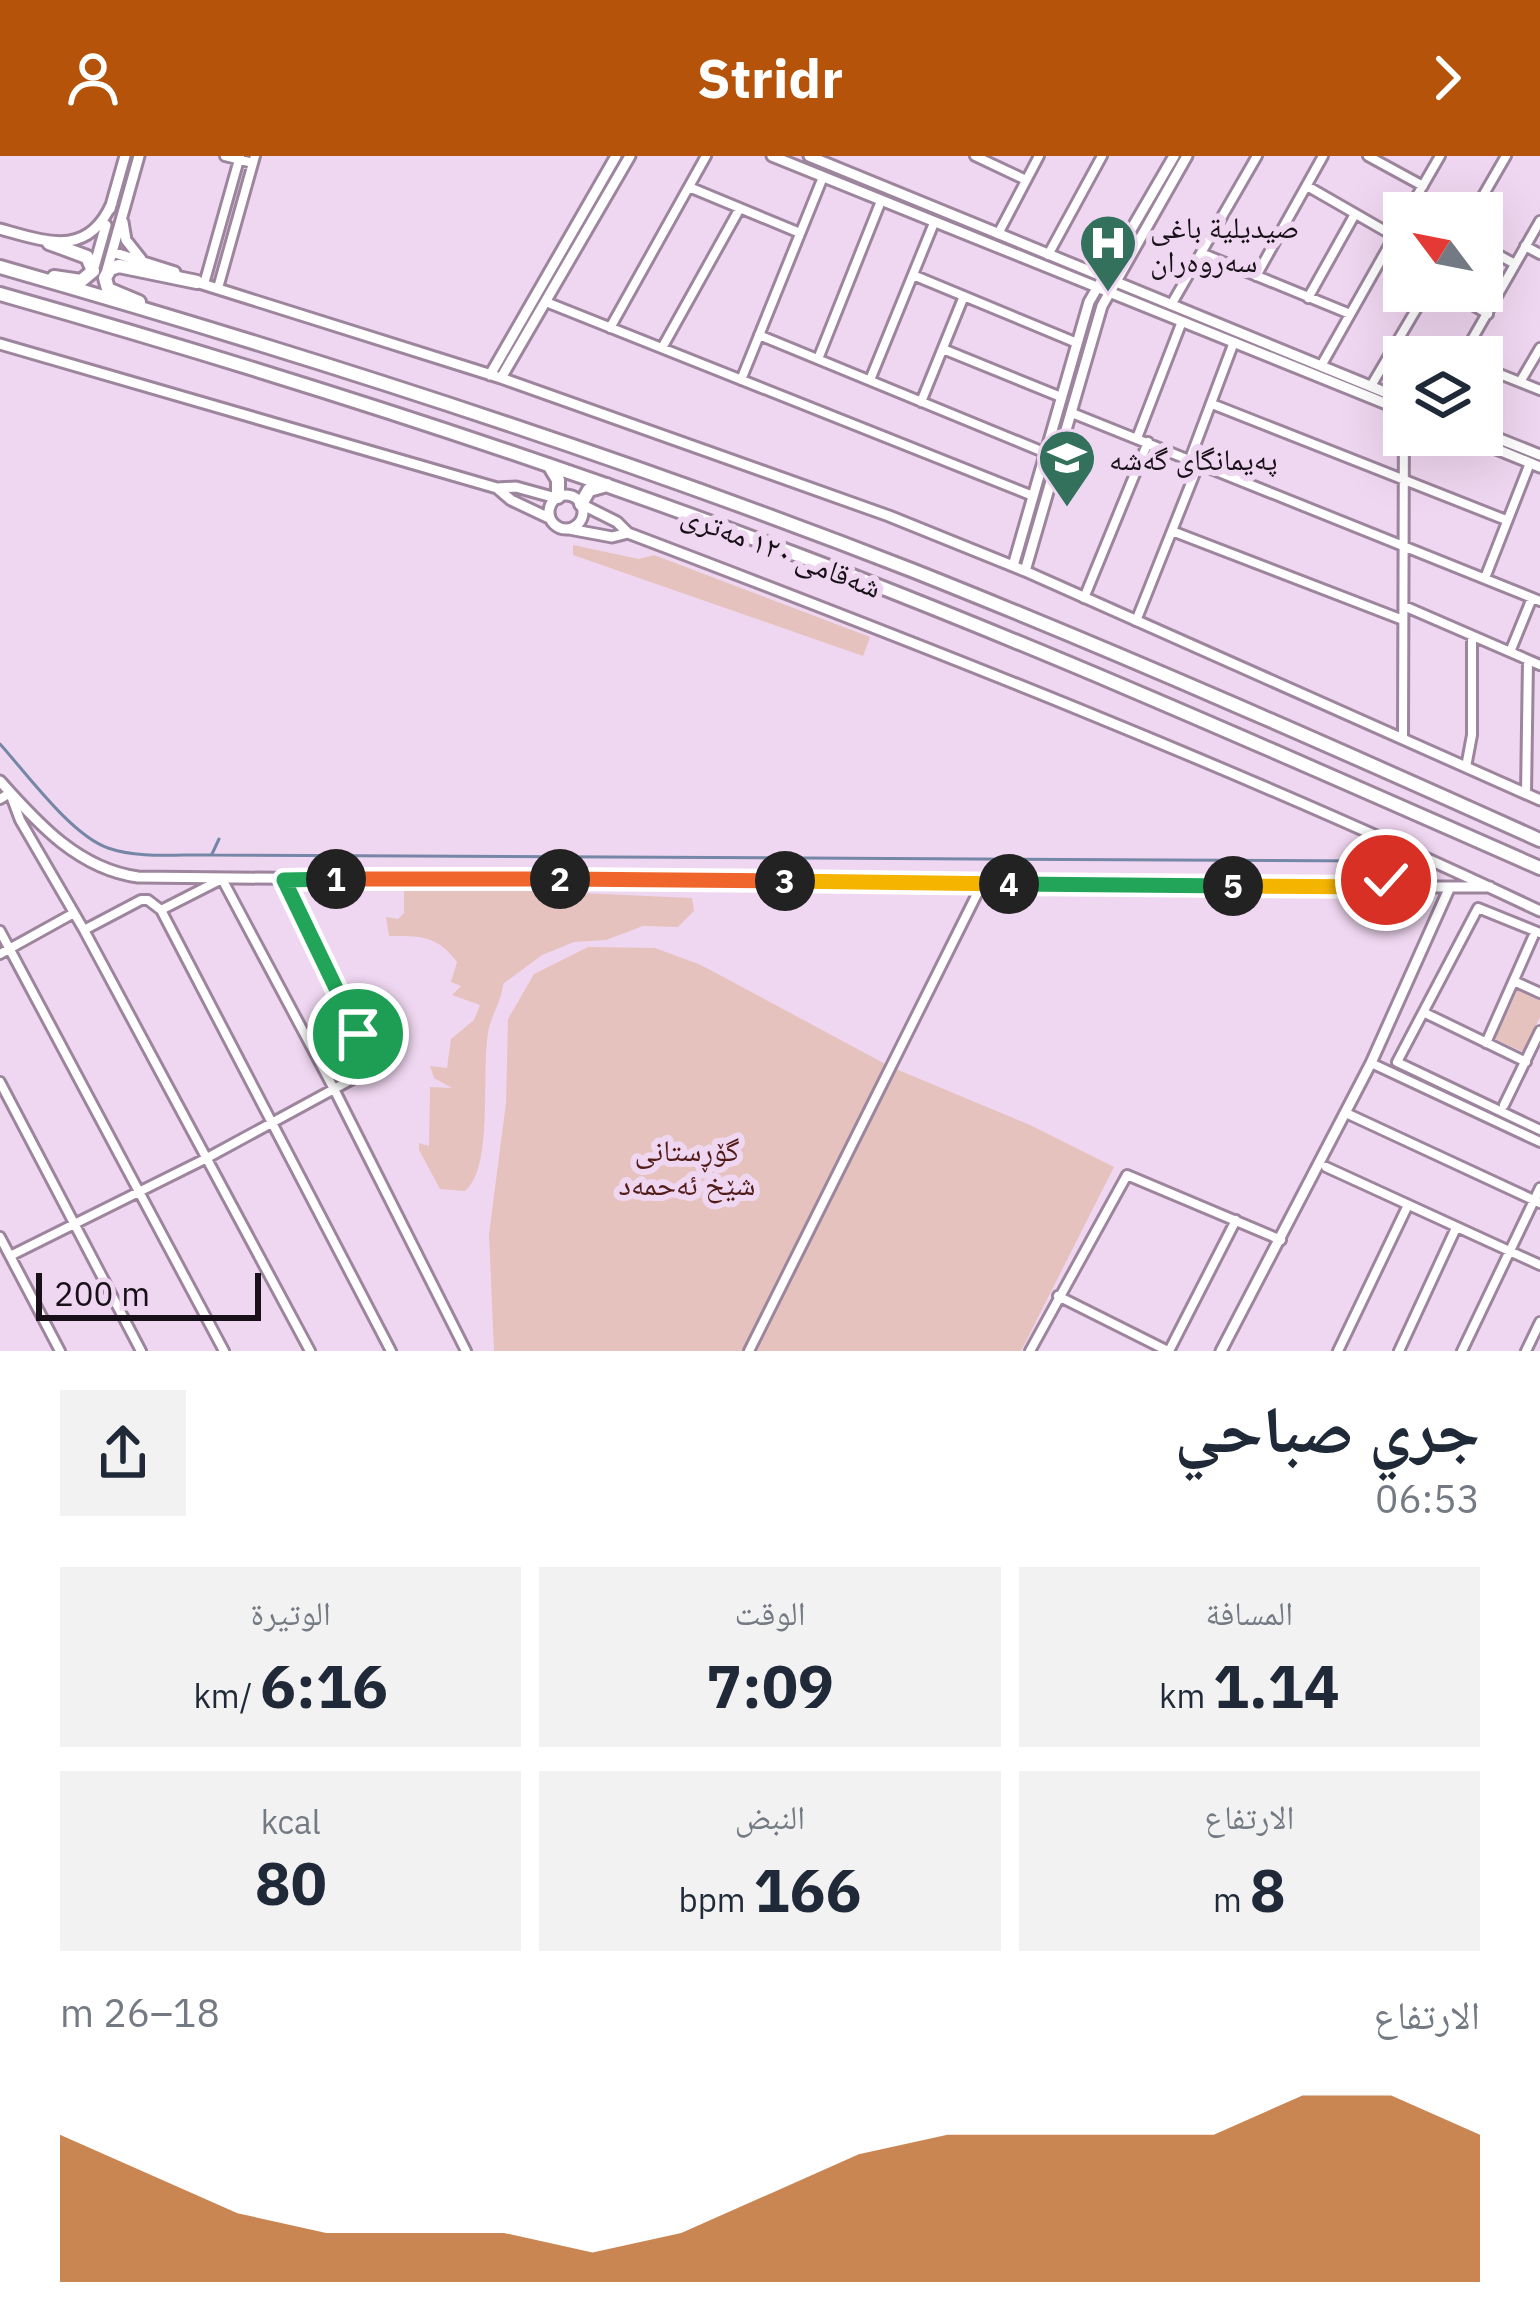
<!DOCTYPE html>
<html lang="ar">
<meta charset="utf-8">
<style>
:root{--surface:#fff;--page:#f2f2f3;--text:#1f2937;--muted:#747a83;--accent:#b45309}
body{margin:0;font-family:"IBM Plex Sans","Noto Naskh Arabic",sans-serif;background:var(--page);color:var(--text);direction:rtl;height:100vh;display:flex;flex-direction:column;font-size:45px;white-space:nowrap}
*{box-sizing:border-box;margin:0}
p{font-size:39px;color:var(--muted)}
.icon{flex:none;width:66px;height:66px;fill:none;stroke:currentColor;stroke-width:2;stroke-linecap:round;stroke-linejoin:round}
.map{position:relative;height:1195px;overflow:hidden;direction:ltr}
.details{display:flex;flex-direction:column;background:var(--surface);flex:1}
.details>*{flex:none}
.needle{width:78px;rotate:302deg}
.controls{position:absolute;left:1383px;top:36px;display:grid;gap:24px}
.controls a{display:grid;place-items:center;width:120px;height:120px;border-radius:0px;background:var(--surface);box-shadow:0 12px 48px #0002;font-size:60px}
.scale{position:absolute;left:36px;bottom:30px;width:225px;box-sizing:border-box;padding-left:12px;border:6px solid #181018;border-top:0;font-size:33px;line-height:42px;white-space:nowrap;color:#181018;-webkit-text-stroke:9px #f0d7f1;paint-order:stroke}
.pin{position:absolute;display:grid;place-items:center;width:102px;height:102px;color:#fff;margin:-51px;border:6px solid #fff;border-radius:50%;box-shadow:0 3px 12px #0007}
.km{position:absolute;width:60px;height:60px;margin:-30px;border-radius:50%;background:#222;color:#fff;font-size:33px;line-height:60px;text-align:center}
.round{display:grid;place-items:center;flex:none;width:126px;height:126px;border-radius:0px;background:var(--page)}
.summary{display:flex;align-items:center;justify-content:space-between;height:204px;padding:0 60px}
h1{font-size:66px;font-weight:700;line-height:90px}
.figures{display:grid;grid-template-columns:repeat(3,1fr);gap:18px;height:204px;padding:12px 60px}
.figures div{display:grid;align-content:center;border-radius:0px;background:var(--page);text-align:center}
.figures b{font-size:60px;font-weight:700}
.figures small{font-size:33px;font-weight:400}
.figures p{font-size:33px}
.chart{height:336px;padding:24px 60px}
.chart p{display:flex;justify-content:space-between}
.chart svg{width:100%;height:216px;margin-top:12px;fill:var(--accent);opacity:.7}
header{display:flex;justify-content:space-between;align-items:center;height:156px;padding:0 60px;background:var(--accent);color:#fff;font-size:54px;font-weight:700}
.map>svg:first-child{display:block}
.green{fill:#e5c2be}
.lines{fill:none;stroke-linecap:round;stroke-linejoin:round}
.stream{stroke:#7586a6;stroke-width:3}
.minor-casing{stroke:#9c859d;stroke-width:14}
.tertiary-casing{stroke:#9c859d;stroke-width:15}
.motorway-casing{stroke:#9c859d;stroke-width:18}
.minor{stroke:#fff;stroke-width:8}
.tertiary{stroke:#fff;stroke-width:9}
.motorway{stroke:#fff;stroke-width:12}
.split-1-casing{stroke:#fff;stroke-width:24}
.split-2-casing{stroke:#fff;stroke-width:24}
.split-3-casing{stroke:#fff;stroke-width:24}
.split-4-casing{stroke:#fff;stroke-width:24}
.split-5-casing{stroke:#fff;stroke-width:24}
.split-6-casing{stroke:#fff;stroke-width:24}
.split-1{stroke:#22a559;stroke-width:15}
.split-2{stroke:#f0652b;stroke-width:15}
.split-3{stroke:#f0652b;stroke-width:15}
.split-4{stroke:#f5b400;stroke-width:15}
.split-5{stroke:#22a559;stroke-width:15}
.split-6{stroke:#f5b400;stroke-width:15}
.labels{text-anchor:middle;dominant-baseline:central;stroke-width:12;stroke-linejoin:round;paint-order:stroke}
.poi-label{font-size:30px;fill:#181018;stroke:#f0d7f1;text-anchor:start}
.street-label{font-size:30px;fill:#181018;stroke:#f0d7f1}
.park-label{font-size:30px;fill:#511b18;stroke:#f0d7f1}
</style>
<header><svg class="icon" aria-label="forward" viewBox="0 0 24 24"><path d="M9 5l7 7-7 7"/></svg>Stridr<svg class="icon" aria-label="person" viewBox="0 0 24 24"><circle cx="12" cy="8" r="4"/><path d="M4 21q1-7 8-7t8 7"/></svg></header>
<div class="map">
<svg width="1540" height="1195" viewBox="0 0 1540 1195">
<rect width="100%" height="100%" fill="#f0d7f1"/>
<path class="green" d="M 573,389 L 639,403 L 654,399 L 870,481 L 863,500 L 573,399 Z
M 404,729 L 692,742 L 694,755 L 678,771 L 643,770 L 606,784 L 574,786 L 542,799 L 503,828 C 502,844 493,856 489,872 C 480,911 495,1011 465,1035 L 440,1033 L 419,994 L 419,987 L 429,990 L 430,931 L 452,932 L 434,922 L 430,910 L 447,912 L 451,883 L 474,864 L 480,849 L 452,839 L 461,830 L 451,826 L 457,806 C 437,779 420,780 389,780 L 386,761 L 398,763 L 404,757 Z
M 588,791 L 655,792 L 701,809 L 891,911 L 1030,969 L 1114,1011 L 1021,1195 L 494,1195 L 489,1078 L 506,947 L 508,863 L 534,818 Z
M 1518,833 L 1540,844 L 1540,861 L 1523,896 L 1495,883 Z"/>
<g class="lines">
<path class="stream" d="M 0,588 C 27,618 71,679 108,692 C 139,703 179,698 211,699 L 1372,705
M 212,698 L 219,683"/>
<defs>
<path id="minor" d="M 225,0 L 253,7
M 975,0 L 1026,24
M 1368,0 L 1423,30
M 1307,30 L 1394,80
M 689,31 L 800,77
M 1411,50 L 1424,57
M 1407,57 L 1440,0
M 1473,57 L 1506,0
M 998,78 L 1039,0
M 1482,90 L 1515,108
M 1525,90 L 1540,98
M 1201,97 L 1350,158
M 1048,99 L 1102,0
M 1385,99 L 1404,110
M 913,119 L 1077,187
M 1256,120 L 1323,0
M 204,128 L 240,0
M 218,132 L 255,0
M 1448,135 L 1488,158
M 1308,142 L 1355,58
M 546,146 L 1033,340
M 1171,149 L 1257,0
M 610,172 L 706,0
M 759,179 L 1046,297
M 662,192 L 740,52
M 943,193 L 1061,241
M 1462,201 L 1540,65
M 818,203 L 881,45
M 1321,210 L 1404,63
M 1482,211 L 1540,234
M 741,224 L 823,21
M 870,224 L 934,67
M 1520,226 L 1540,192
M 1371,230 L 1427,135
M 921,246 L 964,140
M 1212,248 L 1506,364
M 1072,257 L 1540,445
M 1137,282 L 1181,168
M 1190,303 L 1234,186
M 1172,375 L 1403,464
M 1485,422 L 1530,307
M 1084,442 L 1148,286
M 1404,450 L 1540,509
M 1136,465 L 1199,307
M 1510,496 L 1532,442
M 1403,582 L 1404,255
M 1466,611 L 1472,579 L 1472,481
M 1526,638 L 1528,504
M 0,643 L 10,637 L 20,664 L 84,774 L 310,1195
M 84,774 L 141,744 L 148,744 L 161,754
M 0,775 L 224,1195
M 1540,777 L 1478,752 L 1397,906 L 1540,974
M 0,798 L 74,757
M 1514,825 L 1540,837
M 1427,858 L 1526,906
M 1486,887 L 1533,781
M 1371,907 L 1540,986
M 0,926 L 141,1195
M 1504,949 L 1540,875
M 1346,957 L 1540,1047
M 1326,1011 L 1540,1109
M 0,1081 L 60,1195
M 10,1100 L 207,1002 L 369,914 L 368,893 L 339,843 L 284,724
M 1058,1140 L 1168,1195
M 391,1195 L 161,754 L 222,723 L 335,935 L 466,1195
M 749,1195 L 982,728
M 1030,1195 L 1127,1019 L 1281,1084
M 1169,1195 L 1236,1064
M 1338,1195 L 1408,1049
M 1399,1195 L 1456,1072
M 1462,1195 L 1540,1032
M 1526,1195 L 1540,1166"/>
<path id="tertiary" d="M 772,0 L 1404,255
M 809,0 L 1404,244
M 110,53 L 125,0
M 123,66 L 126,84 L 141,103
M 0,73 C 47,86 88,102 112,47
M 112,96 L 175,116
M 107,114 L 139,0
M 93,115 L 106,69
M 196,126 L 501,222 L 889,360 L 1025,415 L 1540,644
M 0,188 L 497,332 L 516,331 L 556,342
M 490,219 L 616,0
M 501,222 L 630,0
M 1482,276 L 1540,299
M 1462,279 L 1540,311
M 497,332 L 511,344 L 549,362
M549 356a17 17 0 1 1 34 0a17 17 0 1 1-34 0Z
M 581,348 L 617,366 L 628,377 C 936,494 1242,614 1540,755
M 569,373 L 612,381 L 628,377
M 1013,410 L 1089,146 L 1174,0
M 1025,415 L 1102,150 L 1187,0
M 0,625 C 38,668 79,713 138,721 L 1182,731 L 1490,731
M 1374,680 L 1385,694 L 1386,731
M 1221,1195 L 1371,907 L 1449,733"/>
<path id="motorway" d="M 49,87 L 87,101 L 93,115 L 81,125 L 54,121
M 0,111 C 308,199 615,298 914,415 C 1125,499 1333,591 1540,684
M 0,138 C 271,215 540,301 803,401 C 1053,496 1296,605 1540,712
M 139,146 L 108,133 L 105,122 L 110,113 L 119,110 L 197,126
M 549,309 L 558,324 L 558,341
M 581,348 L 589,334 L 607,329"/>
</defs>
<use href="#minor" class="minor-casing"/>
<use href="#tertiary" class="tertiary-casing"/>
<use href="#motorway" class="motorway-casing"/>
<use href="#minor" class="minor"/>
<use href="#tertiary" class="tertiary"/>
<use href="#motorway" class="motorway"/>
</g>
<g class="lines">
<defs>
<path id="split-1" d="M 336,723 L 284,724 L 358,878"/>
<path id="split-2" d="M 336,723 L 560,723"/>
<path id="split-3" d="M 560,723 L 785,725"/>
<path id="split-4" d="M 785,725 L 1009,728"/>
<path id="split-5" d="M 1009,728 L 1233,730"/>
<path id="split-6" d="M 1233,730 L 1386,731 L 1386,724"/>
</defs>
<use href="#split-1" class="split-1-casing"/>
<use href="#split-2" class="split-2-casing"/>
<use href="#split-3" class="split-3-casing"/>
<use href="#split-4" class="split-4-casing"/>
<use href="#split-5" class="split-5-casing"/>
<use href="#split-6" class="split-6-casing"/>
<use href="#split-1" class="split-1"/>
<use href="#split-2" class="split-2"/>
<use href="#split-3" class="split-3"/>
<use href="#split-4" class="split-4"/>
<use href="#split-5" class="split-5"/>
<use href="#split-6" class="split-6"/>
</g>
<defs>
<symbol id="hospital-pin" viewBox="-11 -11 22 30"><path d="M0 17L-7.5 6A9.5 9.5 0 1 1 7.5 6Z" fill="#33715d" stroke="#f0d7f1"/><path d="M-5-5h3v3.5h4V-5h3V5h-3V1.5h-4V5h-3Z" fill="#fff"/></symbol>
<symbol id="university-pin" viewBox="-11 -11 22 30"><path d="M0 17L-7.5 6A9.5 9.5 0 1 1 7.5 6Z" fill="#33715d" stroke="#f0d7f1"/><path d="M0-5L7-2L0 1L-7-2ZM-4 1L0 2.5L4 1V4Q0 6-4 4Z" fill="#fff"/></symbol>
</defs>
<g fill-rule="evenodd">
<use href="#hospital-pin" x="1075" y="54" width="66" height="90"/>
<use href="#university-pin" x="1034" y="269" width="66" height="90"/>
</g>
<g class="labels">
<g class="poi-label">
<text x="1150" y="70">صيديلیة باغی<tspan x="1150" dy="34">سەروەران</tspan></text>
<text x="1109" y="302">پەیمانگای گەشە</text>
</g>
<g class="street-label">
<text transform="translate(782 394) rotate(21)">شەقامی ١٢٠ مەتری</text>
</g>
<g class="park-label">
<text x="687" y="993">گۆڕستانی<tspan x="687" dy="34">شێخ ئەحمەد</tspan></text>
</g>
</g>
</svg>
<div class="controls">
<a><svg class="needle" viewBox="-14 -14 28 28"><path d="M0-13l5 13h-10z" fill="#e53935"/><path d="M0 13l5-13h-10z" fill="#747a83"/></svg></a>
<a><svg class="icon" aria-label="layers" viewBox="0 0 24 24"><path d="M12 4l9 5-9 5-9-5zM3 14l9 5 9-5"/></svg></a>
</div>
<div class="scale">200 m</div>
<div class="pin" style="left:358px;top:878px;background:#1e9e55"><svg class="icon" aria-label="arrive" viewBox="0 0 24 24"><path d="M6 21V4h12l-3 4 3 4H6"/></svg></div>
<div class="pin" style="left:1386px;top:724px;background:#d93025"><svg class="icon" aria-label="check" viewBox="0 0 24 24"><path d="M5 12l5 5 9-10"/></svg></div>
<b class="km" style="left:336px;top:723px">1</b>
<b class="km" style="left:560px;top:723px">2</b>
<b class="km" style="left:785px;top:725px">3</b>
<b class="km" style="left:1009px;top:728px">4</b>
<b class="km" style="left:1233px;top:730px">5</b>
</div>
<section class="details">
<div class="summary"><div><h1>جري صباحي</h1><p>06:53</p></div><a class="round"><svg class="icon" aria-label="share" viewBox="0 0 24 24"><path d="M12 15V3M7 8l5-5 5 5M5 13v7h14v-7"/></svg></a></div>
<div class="figures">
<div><p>المسافة</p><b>1.14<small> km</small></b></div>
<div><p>الوقت</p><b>7:09</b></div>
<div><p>الوتيرة</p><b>6:16<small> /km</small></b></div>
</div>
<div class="figures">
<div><p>الارتفاع</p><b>8<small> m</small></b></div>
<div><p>النبض</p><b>166<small> bpm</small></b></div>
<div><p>kcal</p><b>80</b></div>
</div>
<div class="chart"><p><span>الارتفاع</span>18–26 m</p>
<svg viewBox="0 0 160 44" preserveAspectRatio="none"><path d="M0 44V14L10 22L20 30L30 34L40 34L50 34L60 38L70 34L80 26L90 18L100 14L110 14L120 14L130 14L140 6L150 6L160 14V44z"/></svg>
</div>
</section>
